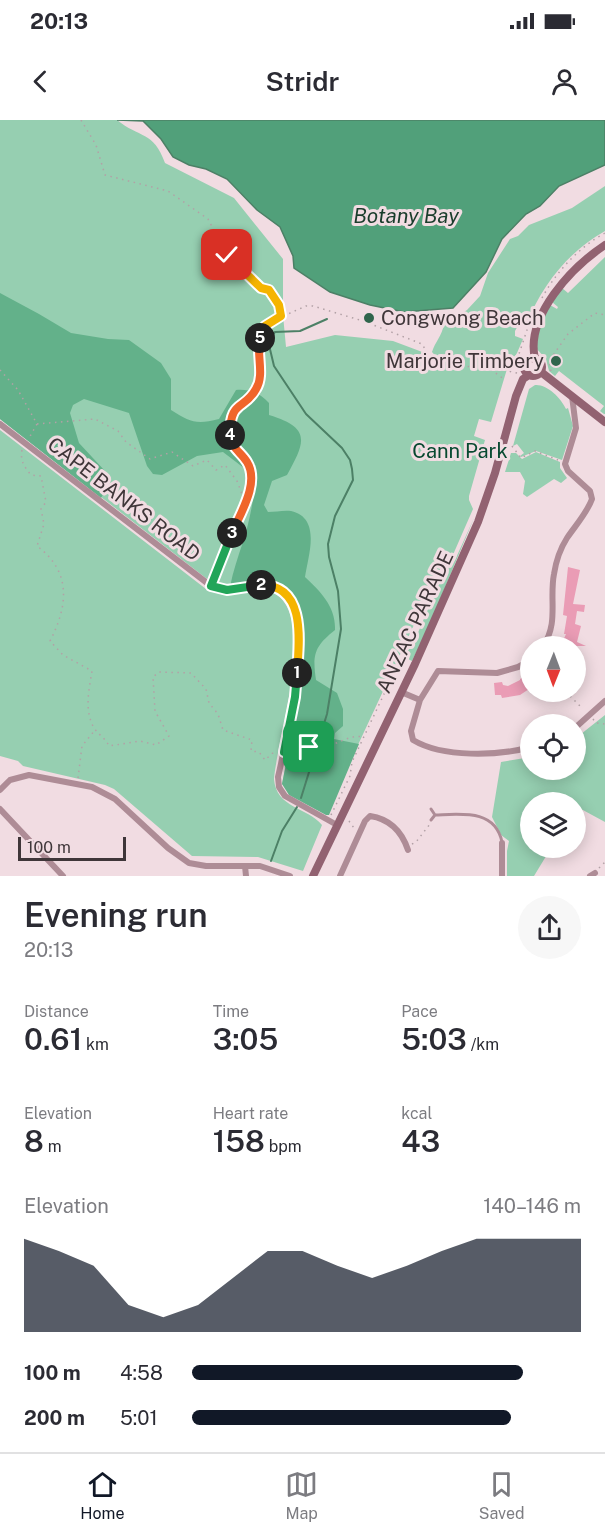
<!DOCTYPE html>
<meta charset="utf-8">
<style>
:root{--surface:#fff;--page:#f7f7f7;--text:#2b2b33;--muted:#7c7c81;--line:#e1e1e2;--accent:#111827}
body{margin:0;font-family:"Public Sans",sans-serif;background:var(--page);color:var(--text);height:100vh;display:flex;flex-direction:column;font-size:22px;white-space:nowrap}
*{box-sizing:border-box;margin:0}
p{font-size:20px;color:var(--muted)}
.icon{flex:none;width:33px;height:33px;fill:none;stroke:currentColor;stroke-width:2;stroke-linecap:round;stroke-linejoin:round}
.map{position:relative;height:756px;overflow:hidden}
.drawer{display:flex;flex-direction:column;background:var(--surface);flex:1}
.drawer>*{flex:none}
.needle{width:39px;rotate:181deg}
.controls{position:absolute;left:520px;top:516px;display:grid;gap:12px}
.controls a{display:grid;place-items:center;width:66px;height:66px;border-radius:50%;background:var(--surface);box-shadow:0 3px 15px #0003;font-size:30px}
.scale{position:absolute;left:18px;bottom:15px;width:108px;box-sizing:border-box;padding-left:6px;border:3px solid #3f3639;border-top:0;font-size:16px;line-height:21px;white-space:nowrap;color:#3f3639;-webkit-text-stroke:4px #f1dce2;paint-order:stroke}
.pin{position:absolute;display:grid;place-items:center;width:51px;height:51px;color:#fff;margin:-26px;border-radius:12px;box-shadow:0 3px 9px #0006}
.km{position:absolute;width:30px;height:30px;margin:-15px;border-radius:50%;background:#222;color:#fff;font-size:16px;line-height:30px;text-align:center}
.round{display:grid;place-items:center;flex:none;width:63px;height:63px;border-radius:32px;background:var(--page)}
.headline{display:flex;align-items:center;justify-content:space-between;height:102px;padding:0 24px}
h1{font-size:33px;font-weight:600;line-height:45px}
.metrics{display:grid;grid-template-columns:repeat(3,1fr);gap:9px;height:102px;padding:6px 24px}
.metrics div{display:grid;align-content:center}
.metrics b{font-size:30px;font-weight:600}
.metrics small{font-size:16px;font-weight:400}
.metrics p{font-size:16px}
.chart{height:168px;padding:12px 24px}
.chart p{display:flex;justify-content:space-between}
.chart svg{width:100%;height:108px;margin-top:6px;fill:var(--accent);opacity:.7}
ul{padding:0 24px;list-style:none;font-size:20px}
li{display:grid;grid-template-columns:96px 72px 1fr;align-items:center;height:45px}
li i{height:15px;border-radius:8px;background:var(--accent)}
.status{display:flex;justify-content:space-between;align-items:center;height:42px;padding:0 30px;background:var(--surface);direction:ltr}
.status svg{height:16px;fill:currentColor}
header{display:flex;justify-content:space-between;align-items:center;height:78px;padding:0 24px;background:var(--surface);font-size:27px;font-weight:600}
.tabs{display:flex;justify-content:space-around;align-items:center;height:84px;border-top:2px solid var(--line);background:var(--surface);font-size:16px;color:var(--muted)}
.tabs a{display:grid;justify-items:center;gap:3px}
.tabs .active{color:var(--accent)}
.map>svg:first-child{display:block}
.green{fill:#96cfb1}
.forest{fill:#63b18a}
.water{fill:#51a07a;stroke:#4c8066;stroke-width:1.5}
.lines{fill:none;stroke-linecap:round;stroke-linejoin:round}
.stream{stroke:#4c8066;stroke-width:2}
.building{fill:#ea9cb5}
.path{stroke:#b2a1a6;stroke-width:1.5;stroke-dasharray:1.5 4.5;stroke-linecap:butt}
.lane{stroke:#ae8c96;stroke-width:3}
.street{stroke:#ae8c96;stroke-width:6}
.secondary{stroke:#926271;stroke-width:8}
.split-1-casing{stroke:#fff;stroke-width:12}
.split-2-casing{stroke:#fff;stroke-width:12}
.split-3-casing{stroke:#fff;stroke-width:12}
.split-4-casing{stroke:#fff;stroke-width:12}
.split-5-casing{stroke:#fff;stroke-width:12}
.split-6-casing{stroke:#fff;stroke-width:12}
.split-1{stroke:#22a559;stroke-width:8}
.split-2{stroke:#f5b400;stroke-width:8}
.split-3{stroke:#22a559;stroke-width:8}
.split-4{stroke:#f0652b;stroke-width:8}
.split-5{stroke:#f0652b;stroke-width:8}
.split-6{stroke:#f5b400;stroke-width:8}
.poi-dot{fill:#30654c;stroke:#f1dce2;stroke-width:2}
.labels{text-anchor:middle;dominant-baseline:central;stroke-width:6;stroke-linejoin:round;paint-order:stroke}
.poi-label{font-size:20px;fill:#3f3639;stroke:#f1dce2;text-anchor:start}
.park-label{font-size:20px;fill:#074930;stroke:#f1dce2}
.street-label{font-size:20px;fill:#3f3639;stroke:#f1dce2}
.water-label{font-size:21px;font-style:italic;fill:#1a3d2c;stroke:#f1dce2}
</style>
<div class="status"><b>20:13</b><svg viewBox="0 0 49 12"><path d="M0 12V9h3v3zM5 12V6h3v6zM10 12V3h3v9zM15 12V0h3v12zM26 1h20v11H26zM47 4h2v5h-2z"/></svg></div>
<header><svg class="icon" aria-label="back" viewBox="0 0 24 24"><path d="M15 5l-7 7 7 7"/></svg>Stridr<svg class="icon" aria-label="person" viewBox="0 0 24 24"><circle cx="12" cy="8" r="4"/><path d="M4 21q1-7 8-7t8 7"/></svg></header>
<div class="map">
<svg width="605" height="756" viewBox="0 0 605 756">
<rect width="100%" height="100%" fill="#f1dce2"/>
<path class="green" d="M 0,0 L 117,0 C 139,18 154,11 165,43 L 234,78 L 283,139 L 283,195 L 286,227 L 335,215 L 393,221 L 425,233 L 430,244 L 437,246 L 439,240 L 432,232 C 435,222 442,216 444,204 L 467,190 L 480,176 L 488,153 L 510,119 L 518,116 L 529,105 L 572,88 L 605,66 L 605,111 C 569,131 542,165 527,203 L 520,202 L 515,211 L 515,216 L 523,219 L 517,233 L 507,249 L 491,302 L 479,299 L 474,316 L 485,320 L 469,376 L 469,380 L 473,389 L 452,437 L 440,449 L 357,627 L 328,695 L 282,664 L 298,584 L 302,506 L 299,489 L 289,474 L 280,467 L 269,463 L 232,467 L 219,466 L 211,462 L 0,299 Z
M 605,137 L 605,294 L 604,294 L 600,291 L 604,286 L 559,251 L 555,256 L 549,251 L 546,239 L 536,228 L 538,212 L 550,185 L 557,189 L 558,187 L 552,182 L 562,168 L 568,173 Z
M 535,265 C 547,264 561,278 566,289 L 568,288 L 573,306 L 562,340 L 536,331 L 521,337 L 520,336 L 524,333 L 517,324 L 513,326 L 529,269 Z
M 0,310 L 206,469 C 234,483 254,462 274,473 C 318,497 277,619 274,659 C 276,688 307,687 322,705 L 303,751 L 258,737 L 192,736 L 114,669 L 105,665 L 23,646 L 18,641 L 0,636 Z
M 536,332 L 560,342 L 560,348 L 567,358 L 561,363 L 554,359 L 527,377 L 523,374 L 525,361 L 520,352 L 505,352 L 511,333 L 516,333 L 522,339 Z
M 474,398 L 431,501 L 412,541 L 404,537 L 417,515 L 443,454 L 455,440 Z
M 605,595 L 605,702 L 581,689 L 576,693 L 576,682 L 531,682 L 531,728 L 551,728 L 534,756 L 507,756 L 507,731 L 509,721 L 501,715 L 492,697 L 501,642 L 531,637 L 531,650 L 576,650 L 576,618 Z"/>
<path class="forest" d="M 0,173 L 39,194 L 71,213 L 108,219 L 129,220 L 161,243 L 171,259 L 171,290 C 190,302 196,305 219,299 L 236,270 C 250,269 260,273 269,283 L 269,295 C 312,308 305,322 287,355 L 272,361 L 264,385 L 268,392 C 275,392 284,390 291,391 C 322,398 308,436 305,457 C 321,472 336,487 335,510 C 315,526 312,534 316,560 L 337,573 L 343,589 L 343,606 L 335,613 L 334,619 L 359,624 L 329,695 L 326,695 L 289,675 L 282,664 L 298,584 L 302,506 L 301,496 L 293,479 L 280,467 L 269,463 L 230,467 C 233,451 238,437 243,422 C 250,401 253,379 257,358 L 223,332 L 197,336 L 162,355 L 153,354 L 147,346 L 129,293 L 84,279 L 73,285 L 70,293 L 79,323 L 105,351 L 110,362 L 101,378 L 0,299 Z"/>
<path class="water" d="M 117,0 L 605,0 L 605,45 L 559,66 L 540,86 L 526,94 L 502,119 L 486,152 L 453,188 L 404,192 L 370,185 L 330,172 L 294,148 L 293,136 L 280,107 L 257,90 L 227,59 L 206,49 L 189,45 L 173,37 L 161,19 L 143,1 Z"/>
<g class="lines">
<path class="stream" d="M 301,678 L 327,594 L 341,509 L 338,471 L 329,437 L 328,424 L 335,396 L 353,360 L 352,349 L 350,340 L 342,328 L 306,294 L 274,246 L 269,225 L 270,218 L 275,212 L 300,211 L 327,199
M 271,741 L 282,711 L 297,687"/>
</g>
<path class="building" d="M 568,447 L 580,450 L 573,484 L 585,485 L 584,492 L 577,491 L 575,504 L 581,506 L 577,522 L 586,526 L 569,526 L 562,523 L 566,514 L 564,514 L 567,496 L 563,495 Z
M 531,550 L 531,569 L 528,562 L 525,563 L 529,569 L 520,575 L 502,578 L 501,575 L 495,575 L 494,563 L 502,562 L 503,565 L 508,566 L 520,560 L 520,559 L 525,556 L 524,553 Z"/>
<g class="lines">
<path class="path" d="M 81,0 L 96,25 L 105,55 L 168,71 L 208,99 L 227,135 L 261,168 L 269,170 L 279,185 L 280,195
M 542,178 C 556,152 579,127 605,113
M 0,250 L 18,270 L 37,304 L 29,318
M 551,251 L 549,241 L 568,214 L 595,193 L 605,195
M 517,253 L 508,251 L 518,237 L 529,204
M 37,304 L 95,299 L 118,311 L 126,322 L 150,339 L 172,332 L 193,346 L 207,340 L 216,350 L 225,345 L 237,361 L 245,382
M 512,326 L 521,338 L 535,331 L 558,340
M 22,330 C 20,341 24,346 31,355 L 41,356 L 46,382 L 41,389 L 44,404 L 37,426 C 72,452 68,486 50,521 L 63,535 L 92,551 C 89,570 84,590 94,608 C 99,615 105,618 109,626 L 140,621 L 156,625 L 169,616 L 155,591 L 153,557 L 159,552 L 191,553 L 206,569 L 209,583 L 218,594 L 223,610 L 252,620 L 251,631 L 259,632 L 265,640 L 276,630
M 213,460 L 216,449 C 226,426 250,384 251,360 C 252,341 231,333 230,316 C 227,280 254,285 259,263 C 263,242 251,217 270,202 L 306,186 L 313,186 L 363,201 L 422,224 L 434,244 L 489,248 L 505,260
M 566,572 L 583,589
M 593,599 L 596,603 L 605,604
M 290,632 L 306,631 L 310,627 C 314,627 320,628 325,627 C 338,624 350,614 364,617
M 78,658 L 82,626 L 95,610
M 331,695 L 350,656 L 352,642 L 401,538
M 349,701 L 354,708
M 412,724 L 416,722 L 430,704
M 599,748 L 605,742"/>
<path class="lane" d="M 431,689 L 435,695
M 431,700 L 435,695 C 462,694 495,689 502,722"/>
<path class="street" d="M 0,304 L 211,466 C 233,476 254,458 273,467 C 287,472 297,488 299,503 C 301,514 298,528 298,539 C 294,580 287,618 278,657 L 279,667 L 285,676 L 337,705
M 543,526 C 559,503 549,479 554,454 C 556,441 560,429 567,418 C 575,406 587,393 592,379 L 590,371 L 568,351 L 565,344 L 576,308 L 572,276
M 531,540 L 518,547 L 497,553 L 438,551 L 420,580 L 411,611 L 413,620 C 443,638 498,636 531,627
M 401,572 L 420,580
M 576,607 L 605,581
M 0,670 L 10,660 L 29,655 L 92,667 L 115,679 L 168,728 L 189,743 L 206,746 L 260,746 L 290,756
M 0,689 L 63,756
M 502,723 L 502,756
M 245,746 L 246,756
M 340,756 L 365,701 L 370,696 C 390,699 402,712 408,730
M 590,756 L 595,753"/>
<path class="secondary" d="M524 247a9 9 0 1 1 18 0a9 9 0 1 1-18 0Z
M 535,239 C 525,196 572,147 605,125
M 541,252 L 605,302
M 313,756 L 415,544 L 478,402 L 495,353 L 516,276 L 523,259 L 529,255"/>
</g>
<g class="lines">
<defs>
<path id="split-1" d="M 297,553 L 295,577 L 284,632 L 306,631 L 309,627"/>
<path id="split-2" d="M 261,465 C 307,465 299,523 297,553"/>
<path id="split-3" d="M 232,413 L 211,466 L 227,470 L 261,465"/>
<path id="split-4" d="M 230,315 C 231,328 241,332 247,342 C 260,363 240,394 232,413"/>
<path id="split-5" d="M 230,315 C 230,279 244,291 256,269 C 265,255 256,234 260,218"/>
<path id="split-6" d="M 227,135 L 261,168 L 269,170 L 279,185 L 281,196 L 265,206 L 260,218"/>
</defs>
<use href="#split-1" class="split-1-casing"/>
<use href="#split-2" class="split-2-casing"/>
<use href="#split-3" class="split-3-casing"/>
<use href="#split-4" class="split-4-casing"/>
<use href="#split-5" class="split-5-casing"/>
<use href="#split-6" class="split-6-casing"/>
<use href="#split-1" class="split-1"/>
<use href="#split-2" class="split-2"/>
<use href="#split-3" class="split-3"/>
<use href="#split-4" class="split-4"/>
<use href="#split-5" class="split-5"/>
<use href="#split-6" class="split-6"/>
</g>
<g class="poi-dot">
<circle cx="369" cy="198" r="6"/>
<circle cx="556" cy="241" r="6"/>
</g>
<g class="labels">
<g class="poi-label">
<text x="381" y="198">Congwong Beach</text>
<text x="544" y="241" text-anchor="end">Marjorie Timbery</text>
</g>
<g class="park-label">
<text x="460" y="331">Cann Park</text>
</g>
<g class="street-label">
<text transform="translate(124 379) rotate(38)">CAPE BANKS ROAD</text>
<text transform="translate(415 502) rotate(-65)">ANZAC PARADE</text>
</g>
<g class="water-label">
<text x="406" y="95">Botany Bay</text>
</g>
</g>
</svg>
<div class="controls">
<a><svg class="needle" viewBox="-14 -14 28 28"><path d="M0-13l5 13h-10z" fill="#e53935"/><path d="M0 13l5-13h-10z" fill="#7c7c81"/></svg></a>
<a><svg class="icon" aria-label="locate" viewBox="0 0 24 24"><circle cx="12" cy="12" r="6"/><path d="M12 2v4M12 18v4M2 12h4M18 12h4"/></svg></a>
<a><svg class="icon" aria-label="layers" viewBox="0 0 24 24"><path d="M12 4l9 5-9 5-9-5zM3 14l9 5 9-5"/></svg></a>
</div>
<div class="scale">100 m</div>
<div class="pin" style="left:309px;top:627px;background:#1e9e55"><svg class="icon" aria-label="arrive" viewBox="0 0 24 24"><path d="M6 21V4h12l-3 4 3 4H6"/></svg></div>
<div class="pin" style="left:227px;top:135px;background:#d93025"><svg class="icon" aria-label="check" viewBox="0 0 24 24"><path d="M5 12l5 5 9-10"/></svg></div>
<b class="km" style="left:297px;top:553px">1</b>
<b class="km" style="left:261px;top:465px">2</b>
<b class="km" style="left:232px;top:413px">3</b>
<b class="km" style="left:230px;top:315px">4</b>
<b class="km" style="left:260px;top:218px">5</b>
</div>
<section class="drawer">
<div class="headline"><div><h1>Evening run</h1><p>20:13</p></div><a class="round"><svg class="icon" aria-label="share" viewBox="0 0 24 24"><path d="M12 15V3M7 8l5-5 5 5M5 13v7h14v-7"/></svg></a></div>
<div class="metrics">
<div><p>Distance</p><b>0.61<small> km</small></b></div>
<div><p>Time</p><b>3:05</b></div>
<div><p>Pace</p><b>5:03<small> /km</small></b></div>
</div>
<div class="metrics">
<div><p>Elevation</p><b>8<small> m</small></b></div>
<div><p>Heart rate</p><b>158<small> bpm</small></b></div>
<div><p>kcal</p><b>43</b></div>
</div>
<div class="chart"><p><span>Elevation</span>140–146 m</p>
<svg viewBox="0 0 160 44" preserveAspectRatio="none"><path d="M0 44V6L10 11L20 17L30 33L40 38L50 33L60 22L70 11L80 11L90 17L100 22L110 17L120 11L130 6L140 6L150 6L160 6V44z"/></svg>
</div>
<ul>
<li><b>100 m</b>4:58<i style="width:85%"></i></li>
<li><b>200 m</b>5:01<i style="width:82%"></i></li>
</ul>
</section>
<nav class="tabs">
<a class="active"><svg class="icon" aria-label="home" viewBox="0 0 24 24"><path d="M3 11l9-7 9 7M6 9v11h12V9"/></svg>Home</a>
<a><svg class="icon" aria-label="map" viewBox="0 0 24 24"><path d="M3 6l6-2 6 2 6-2v14l-6 2-6-2-6 2zM9 4v14M15 6v14"/></svg>Map</a>
<a><svg class="icon" aria-label="saved" viewBox="0 0 24 24"><path d="M7 4h10v16l-5-4-5 4z"/></svg>Saved</a>
</nav>
